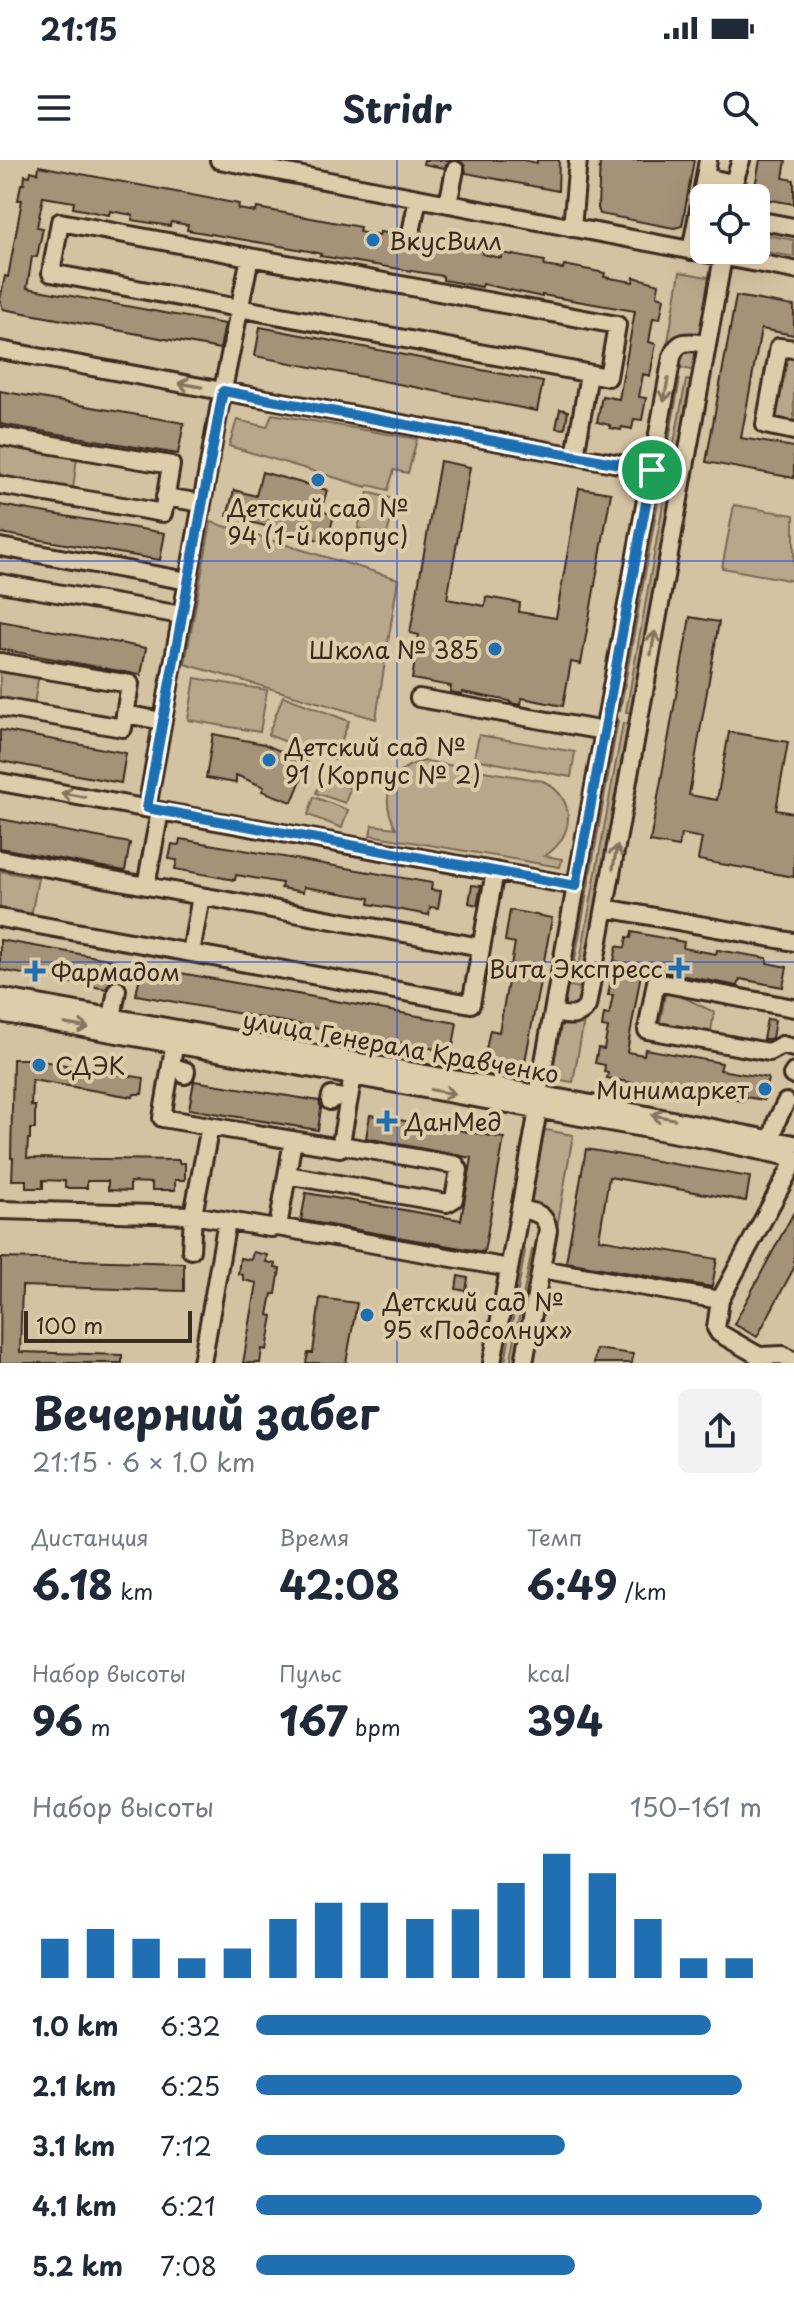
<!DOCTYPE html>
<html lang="ru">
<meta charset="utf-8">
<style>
:root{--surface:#fff;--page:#f2f2f3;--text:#1f2937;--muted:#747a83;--accent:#1f6fb2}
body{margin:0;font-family:"Playpen Sans",sans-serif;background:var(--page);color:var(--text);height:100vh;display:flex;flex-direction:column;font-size:30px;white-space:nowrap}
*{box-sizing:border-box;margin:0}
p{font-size:26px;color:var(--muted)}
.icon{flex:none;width:44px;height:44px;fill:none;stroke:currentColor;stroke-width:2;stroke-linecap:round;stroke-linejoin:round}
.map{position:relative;height:1203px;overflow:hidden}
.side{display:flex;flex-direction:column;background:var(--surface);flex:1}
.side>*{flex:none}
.buttons{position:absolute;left:690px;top:24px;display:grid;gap:16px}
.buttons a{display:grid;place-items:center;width:80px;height:80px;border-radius:12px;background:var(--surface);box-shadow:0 8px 32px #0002;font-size:40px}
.scale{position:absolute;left:24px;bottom:20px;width:168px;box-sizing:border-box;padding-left:8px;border:4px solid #3b2a1e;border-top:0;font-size:22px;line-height:28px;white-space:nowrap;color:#3b2a1e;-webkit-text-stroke:6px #decdaa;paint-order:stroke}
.pin{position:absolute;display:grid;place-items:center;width:68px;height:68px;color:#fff;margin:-34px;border:4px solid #fff;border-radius:50%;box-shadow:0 2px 8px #0007}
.round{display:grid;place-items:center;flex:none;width:84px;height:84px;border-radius:12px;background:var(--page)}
.summary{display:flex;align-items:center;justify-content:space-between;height:136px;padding:0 32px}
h1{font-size:44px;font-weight:700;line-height:60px}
.stats{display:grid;grid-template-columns:repeat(3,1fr);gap:12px;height:136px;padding:8px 32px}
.stats div{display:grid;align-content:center}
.stats b{font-size:40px;font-weight:700}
.stats small{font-size:22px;font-weight:400}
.stats p{font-size:22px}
.chart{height:224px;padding:16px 32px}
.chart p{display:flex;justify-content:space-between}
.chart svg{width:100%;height:144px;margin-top:8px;stroke:var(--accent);stroke-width:6}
ul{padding:0 32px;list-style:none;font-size:26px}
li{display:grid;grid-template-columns:128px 96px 1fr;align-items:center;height:60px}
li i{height:20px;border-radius:10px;background:var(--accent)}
.status{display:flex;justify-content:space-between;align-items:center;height:56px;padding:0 40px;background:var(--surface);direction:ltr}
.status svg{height:22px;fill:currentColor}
header{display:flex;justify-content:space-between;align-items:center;height:104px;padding:0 32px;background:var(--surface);font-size:36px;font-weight:700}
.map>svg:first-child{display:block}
.green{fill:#b8a78a;stroke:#7a6854;stroke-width:2}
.building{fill:#a49379;stroke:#3b2a1e;stroke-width:2}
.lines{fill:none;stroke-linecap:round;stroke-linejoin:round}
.minor-casing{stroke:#3b2a1e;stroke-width:22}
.minor{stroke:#decdaa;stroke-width:16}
.oneway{stroke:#84735d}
.route-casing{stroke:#fff;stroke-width:16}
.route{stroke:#1f6fb2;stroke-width:10}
.grid{fill:none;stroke:#1d4ed8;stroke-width:2;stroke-opacity:0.55}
.poi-dot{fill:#1f6fb2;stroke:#decdaa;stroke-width:3}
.labels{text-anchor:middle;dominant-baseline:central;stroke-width:8;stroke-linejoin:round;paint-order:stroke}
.poi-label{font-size:24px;fill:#3b2a1e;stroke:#decdaa;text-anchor:start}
.street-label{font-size:24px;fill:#3b2a1e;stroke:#decdaa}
</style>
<div class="status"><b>21:15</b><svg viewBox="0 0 49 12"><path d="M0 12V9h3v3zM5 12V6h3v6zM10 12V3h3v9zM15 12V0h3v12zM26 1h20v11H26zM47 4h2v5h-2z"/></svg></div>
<header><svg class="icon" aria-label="menu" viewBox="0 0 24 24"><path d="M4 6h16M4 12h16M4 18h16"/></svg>Stridr<svg class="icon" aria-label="search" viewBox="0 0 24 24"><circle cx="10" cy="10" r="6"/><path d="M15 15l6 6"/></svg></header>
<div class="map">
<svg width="794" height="1203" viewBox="0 0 794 1203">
<rect width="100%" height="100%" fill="#d4c3a2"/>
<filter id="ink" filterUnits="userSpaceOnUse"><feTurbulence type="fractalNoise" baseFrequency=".0125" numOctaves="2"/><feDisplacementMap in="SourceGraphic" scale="16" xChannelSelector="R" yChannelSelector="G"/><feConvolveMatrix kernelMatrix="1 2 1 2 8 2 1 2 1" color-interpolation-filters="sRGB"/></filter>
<g filter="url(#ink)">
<path class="green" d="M 740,20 L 747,21 L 744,38 L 723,38 L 725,26 Z
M 756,73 L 794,80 L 794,97 L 753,90 L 756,90 Z
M 680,112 L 713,118 L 703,171 L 696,175 L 674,178 L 667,187 Z
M 682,188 L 698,190 L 696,211 L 677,207 Z
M 782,197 L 794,199 L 794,267 L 771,263 Z
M 675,218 L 680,219 L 664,308 L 658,307 Z
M 686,220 L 694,221 L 678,310 L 669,309 Z
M 272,254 L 417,279 L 408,313 L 394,310 L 388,330 L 369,325 L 367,327 L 229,286 L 237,260 L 267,267 Z
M 0,285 L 77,297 L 73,329 L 0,317 Z
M 657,314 L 663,315 L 620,551 L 615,550 Z
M 668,316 L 677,317 L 634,553 L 626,552 Z
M 368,332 L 397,340 L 386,377 L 358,368 Z
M 734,345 L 794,355 L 794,421 L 722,408 Z
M 211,362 L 398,419 L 376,559 L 185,504 Z
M 0,507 L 39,513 L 34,545 L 0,539 Z
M 195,518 L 267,530 L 260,572 L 188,560 Z
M 283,536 L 349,561 L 334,600 L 268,575 Z
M 613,560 L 618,561 L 572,816 L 567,815 Z
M 623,563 L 632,564 L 586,818 L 577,817 Z
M 479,575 L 575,592 L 571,617 L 474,599 Z
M 425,601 L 543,621 C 577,638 575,676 545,696 L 562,699 L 560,707 L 370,675 L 372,665 L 396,668 C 379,638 389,607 425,601 Z
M 322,618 L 350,628 L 345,643 L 316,633 Z
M 314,637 L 348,650 L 342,668 L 308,655 Z
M 0,711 L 38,718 L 30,762 L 0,756 Z
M 565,825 L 585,829 L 582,845 L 568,850 L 563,846 Z
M 666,829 L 714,852 L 711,872 L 660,863 Z
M 566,861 L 584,861 L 573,922 L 548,918 L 557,867 L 560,863 Z
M 540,969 L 573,975 L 554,1085 L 529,1042 Z
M 519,1087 L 525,1091 L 505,1203 L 498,1203 Z
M 532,1090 L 538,1090 L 518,1203 L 510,1203 Z"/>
<path class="building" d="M 424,0 L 451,0 L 444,8 L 423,4 Z
M 459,0 L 523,0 L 537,3 L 537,0 L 559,0 L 558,31 L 466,13 L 465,6 Z
M 600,0 L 694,0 L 682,66 L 674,68 L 600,54 L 598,48 Z
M 760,0 L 786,0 L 783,18 L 794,20 L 794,44 L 753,37 Z
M 39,6 L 239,44 L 238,49 L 256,52 L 257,48 L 360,67 L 359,72 L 379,76 L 380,72 L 422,79 L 421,83 L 440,87 L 440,82 L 483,90 L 482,94 L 501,98 L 502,93 L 545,101 L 544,106 L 563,109 L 564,105 L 605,113 L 604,117 L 633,122 L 634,117 L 659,124 L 657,136 L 664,138 L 660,159 L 653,158 L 649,182 L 656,184 L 650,216 L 643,214 L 639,237 L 646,238 L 642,260 L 634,259 L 632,269 L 622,267 L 621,270 L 610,268 L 610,265 L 597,262 L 602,236 L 619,239 L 635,151 L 542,135 L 542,137 L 483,124 L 482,127 L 443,120 L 443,116 L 320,96 L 321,94 L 309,91 L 187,70 L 188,65 L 171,62 L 170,66 L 132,60 L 133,55 L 110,51 L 109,55 L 73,48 L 74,42 L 43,37 L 37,67 L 43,68 L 37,97 L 32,97 L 27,128 L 225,164 L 220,189 L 3,149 L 0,140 L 5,116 L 8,117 L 22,40 L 18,40 L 21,24 L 24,24 L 25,15 L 30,16 L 31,11 L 38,13 Z
M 736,136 L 794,146 L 794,175 L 761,169 L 741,278 L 794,287 L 794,318 L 706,302 Z
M 260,167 L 543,222 L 537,251 L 255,196 Z
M 0,231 L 184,263 L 178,294 L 0,264 Z
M 560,249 L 568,251 L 565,269 L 556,268 Z
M 440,301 L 470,307 L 447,439 L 485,446 L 486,437 L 520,443 L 519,452 L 556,458 L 579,328 L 611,333 L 581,504 L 571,502 L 563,546 L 522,538 L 521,545 L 510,543 L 510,541 L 462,532 L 462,534 L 450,532 L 451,526 L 412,519 L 419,475 L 410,473 Z
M 262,312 L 327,330 L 321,351 L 334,355 L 327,382 L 227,356 L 234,330 L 256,336 Z
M 0,345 L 165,373 L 160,400 L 0,373 Z
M 690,457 L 719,462 L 689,635 L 717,640 L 729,572 L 788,582 L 776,650 L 794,653 L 794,717 L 698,700 L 702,678 L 681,674 L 679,687 L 650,682 Z
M 0,461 L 146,488 L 141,515 L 0,489 Z
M 0,570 L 126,593 L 121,623 L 0,601 Z
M 213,574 L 264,584 L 308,603 L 292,642 L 262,631 L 264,627 L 236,615 L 236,623 L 206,618 Z
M 0,659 L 130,683 L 125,711 L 0,688 Z
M 180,679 L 432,723 L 431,730 L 441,731 L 438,748 L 430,747 L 429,755 L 369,744 L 370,738 L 304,727 L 303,732 L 281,728 L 282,723 L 236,715 L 235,720 L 175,709 L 177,700 L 169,699 L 172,684 L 179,685 Z
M 472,725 L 481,726 L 477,745 L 469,743 Z
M 510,750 L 552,758 L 524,907 L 484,899 L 490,870 L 499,872 L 515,783 L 505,781 Z
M 632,772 L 684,782 L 683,788 L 716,794 L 717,790 L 748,795 L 767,798 L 767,803 L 787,807 L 783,827 L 740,819 L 738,826 L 642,808 L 627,892 L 644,895 L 645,889 L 722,903 L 720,910 L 768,918 L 764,940 L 745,937 L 744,941 L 692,933 L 692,929 L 661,923 L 660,928 L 607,918 L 608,913 L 604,912 L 605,905 L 595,903 L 598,888 L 604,889 L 608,868 L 602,867 L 604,854 L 609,855 L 613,835 L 608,835 L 611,820 L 616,821 L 620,802 L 614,801 L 617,786 L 625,788 L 627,777 L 631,778 Z
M 0,780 L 114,800 L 110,822 L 106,829 L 0,810 Z
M 142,806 L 457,863 L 452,892 L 136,835 Z
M 767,859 L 775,860 L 772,878 L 769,879 L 763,879 Z
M 13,899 L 29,899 L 144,918 L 142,934 L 134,934 L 133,937 L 32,920 L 31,946 L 35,946 L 35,969 L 30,969 L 30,979 L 28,979 L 27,998 L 179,1000 L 179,1003 L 185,1003 L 185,1020 L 175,1020 L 175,1030 L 152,1030 L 152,1023 L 130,1022 L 130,1031 L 108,1030 L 108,1021 L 87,1021 L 87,1028 L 65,1028 L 65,1021 L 43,1020 L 43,1028 L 26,1028 L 26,1020 L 12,1020 L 13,998 L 11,998 Z
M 194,921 L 319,941 L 321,948 L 318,970 L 189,949 Z
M 370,955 L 504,978 L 484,1092 L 301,1060 L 306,1033 L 461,1060 L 472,998 L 366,978 Z
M 586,989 L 750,1017 L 746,1041 L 609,1017 L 599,1079 L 717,1099 L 712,1127 L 566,1102 Z
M 794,1052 L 794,1108 L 757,1177 L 734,1164 Z
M 253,1092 L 267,1095 L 266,1102 L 276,1104 L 275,1108 L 280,1109 L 276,1134 L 272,1134 L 268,1155 L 273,1156 L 267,1190 L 262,1189 L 260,1203 L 243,1203 L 257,1123 L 243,1120 L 243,1115 L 238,1114 L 240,1098 L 251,1100 Z
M 1,1098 L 184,1103 L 184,1131 L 22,1126 L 20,1192 L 122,1195 L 122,1203 L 0,1203 Z
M 458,1116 L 468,1118 L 466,1131 L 456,1129 Z
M 320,1138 L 357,1143 L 346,1203 L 306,1203 L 308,1193 L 313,1193 Z
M 596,1189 L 633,1194 L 632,1203 L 594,1203 Z"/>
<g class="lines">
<defs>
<path id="minor" d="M 219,0 L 794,110
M 708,0 L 705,17 L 728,22 L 735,19 L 741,0
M 448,44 L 455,10
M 756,60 L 794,67
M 60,62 L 617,165 L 608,217 L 51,113 Z
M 412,68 L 418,38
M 572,68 L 578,0
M 691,91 L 705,17
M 794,189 L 779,187 L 765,265 L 794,271
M 0,190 L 652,310
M 0,276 L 171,305 L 163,353 L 0,325
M 575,296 L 589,214
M 165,337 L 202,343
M 0,387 L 188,421
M 0,423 L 181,455
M 0,502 L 130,524 L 123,568 L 0,547
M 419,538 L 604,571
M 125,554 L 162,561
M 0,622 L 576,726
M 147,648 L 220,244 L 250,97
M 0,699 L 201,736
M 146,726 L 160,651
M 605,748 L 794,782
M 0,758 L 191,793
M 481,787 L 201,736 L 191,793 L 471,844 L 495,711
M 0,837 L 581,942 L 794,984
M 794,848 L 656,822 L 647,870 L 769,892 L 782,885 L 794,888
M 0,853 L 710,980 L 794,998
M 553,853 C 567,856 579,859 587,846 L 723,97
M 112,858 L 117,830
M 176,876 L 162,958 L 340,988 L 355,905
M 171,906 L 186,911 L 185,915
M 792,915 L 794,912
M 538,935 L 672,197 C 678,178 691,182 707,184
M 330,941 L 331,936 L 349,939
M 770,987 L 777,960 L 786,942
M 287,1015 L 447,1043 L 454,1039 L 459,1010 L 456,1005 L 341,985
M 520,1049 C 534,1052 546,1053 548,1070 L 524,1203
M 0,1050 L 193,1055 L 270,1068 L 278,1067 L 509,1108
M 278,1067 L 293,980
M 191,1090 L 193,1055 L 210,966
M 541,1109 L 720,1140 L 794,1002
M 720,1140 L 716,1168 L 719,1173 L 759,1196 L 783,1195 L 794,1202
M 202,1203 L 227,1061
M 492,1203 L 538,950"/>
</defs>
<use href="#minor" class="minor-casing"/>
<use href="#minor" class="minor"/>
</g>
<defs><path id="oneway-shaft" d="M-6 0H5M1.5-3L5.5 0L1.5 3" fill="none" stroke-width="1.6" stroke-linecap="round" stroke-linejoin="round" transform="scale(2)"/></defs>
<g class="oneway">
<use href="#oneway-shaft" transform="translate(190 225) rotate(-170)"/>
<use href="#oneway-shaft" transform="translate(666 230) rotate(100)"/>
<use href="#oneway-shaft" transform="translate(653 483) rotate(-80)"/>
<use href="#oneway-shaft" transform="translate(73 635) rotate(-170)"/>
<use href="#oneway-shaft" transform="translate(615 697) rotate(-80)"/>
<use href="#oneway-shaft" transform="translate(77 866) rotate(10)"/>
<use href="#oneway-shaft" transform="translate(443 932) rotate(11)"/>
<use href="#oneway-shaft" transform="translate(663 957) rotate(-169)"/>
</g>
</g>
<g class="lines" filter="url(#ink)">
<defs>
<path id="route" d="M 223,231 L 652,310 L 576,726 L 147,648 Z"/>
</defs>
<use href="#route" class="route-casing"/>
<use href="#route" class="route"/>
</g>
<path class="grid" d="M 397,0 L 397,1203M 0,401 L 794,401M 0,802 L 794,802"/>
<g class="poi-dot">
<circle cx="373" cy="80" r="8"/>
<circle cx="318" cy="320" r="8"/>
<circle cx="495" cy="489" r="8"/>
<circle cx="269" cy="600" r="8"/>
<path d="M675 796h8v8h8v8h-8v8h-8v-8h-8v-8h8z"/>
<path d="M31 799h8v8h8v8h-8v8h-8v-8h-8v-8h8z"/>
<circle cx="39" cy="905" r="8"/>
<circle cx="765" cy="929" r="8"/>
<path d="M383 949h8v8h8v8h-8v8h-8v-8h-8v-8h8z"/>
<circle cx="367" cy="1155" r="8"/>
</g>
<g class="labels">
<g class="poi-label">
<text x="389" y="80">ВкусВилл</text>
<text x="318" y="347" text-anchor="middle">Детский сад №<tspan x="318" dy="28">94 (1-й корпус)</tspan></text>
<text x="479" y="489" text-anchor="end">Школа № 385</text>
<text x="285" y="586">Детский сад №<tspan x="285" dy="28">91 (Корпус № 2)</tspan></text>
<text x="663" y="808" text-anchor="end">Вита Экспресс</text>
<text x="51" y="811">Фармадом</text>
<text x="55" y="905">СДЭК</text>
<text x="749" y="929" text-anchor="end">Минимаркет</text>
<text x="405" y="961">ДанМед</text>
<text x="383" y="1141">Детский сад №<tspan x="383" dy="28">95 «Подсолнух»</tspan></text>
</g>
<g class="street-label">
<text transform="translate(401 886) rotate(10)">улица Генерала Кравченко</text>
</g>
</g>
</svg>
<div class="buttons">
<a><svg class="icon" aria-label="locate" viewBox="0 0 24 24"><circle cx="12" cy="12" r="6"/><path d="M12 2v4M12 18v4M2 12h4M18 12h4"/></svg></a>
</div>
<div class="scale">100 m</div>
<div class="pin" style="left:652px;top:310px;background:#1e9e55"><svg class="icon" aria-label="arrive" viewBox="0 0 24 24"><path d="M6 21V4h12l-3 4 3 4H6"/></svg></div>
</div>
<section class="side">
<div class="summary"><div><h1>Вечерний забег</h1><p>21:15 · 6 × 1.0 km</p></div><a class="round"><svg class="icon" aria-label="share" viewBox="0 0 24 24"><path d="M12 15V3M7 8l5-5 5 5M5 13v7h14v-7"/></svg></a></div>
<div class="stats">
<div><p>Дистанция</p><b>6.18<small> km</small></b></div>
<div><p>Время</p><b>42:08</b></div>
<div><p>Темп</p><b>6:49<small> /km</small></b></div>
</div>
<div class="stats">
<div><p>Набор высоты</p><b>96<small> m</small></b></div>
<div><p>Пульс</p><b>167<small> bpm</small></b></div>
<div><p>kcal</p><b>394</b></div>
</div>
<div class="chart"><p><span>Набор высоты</span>150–161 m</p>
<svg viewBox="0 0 160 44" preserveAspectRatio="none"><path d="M5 44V32M15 44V29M25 44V32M35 44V38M45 44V35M55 44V26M65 44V21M75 44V21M85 44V26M95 44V23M105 44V15M115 44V6M125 44V12M135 44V26M145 44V38M155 44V38"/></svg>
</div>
<ul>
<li><b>1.0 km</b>6:32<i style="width:90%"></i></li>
<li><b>2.1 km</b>6:25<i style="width:96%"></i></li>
<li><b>3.1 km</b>7:12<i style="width:61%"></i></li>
<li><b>4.1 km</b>6:21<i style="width:100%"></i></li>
<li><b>5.2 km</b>7:08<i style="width:63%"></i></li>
</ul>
</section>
